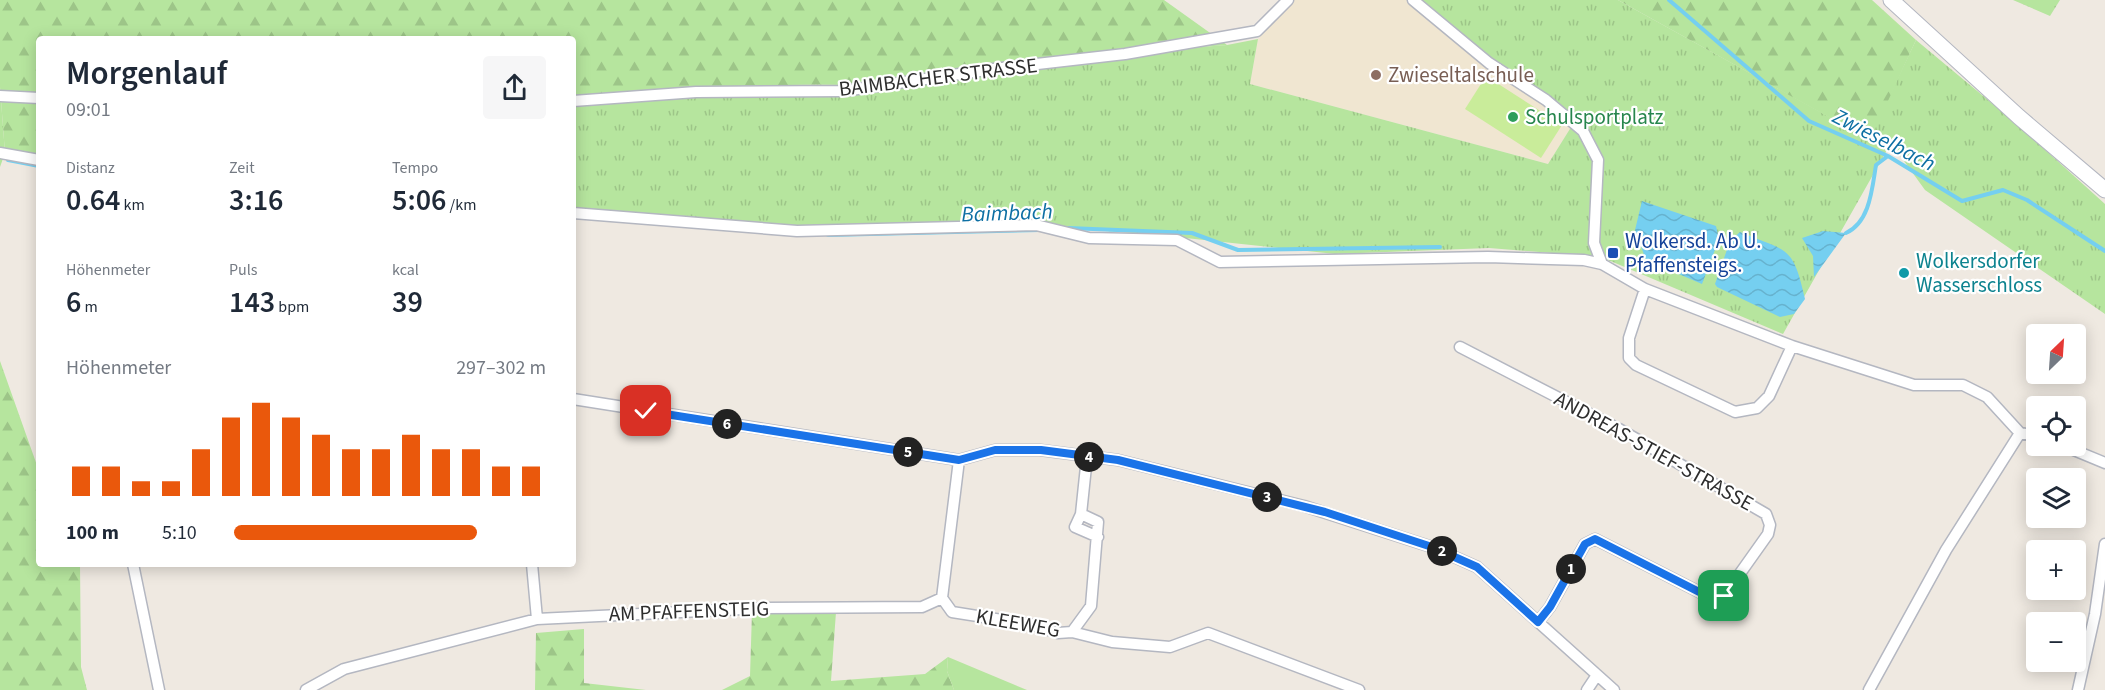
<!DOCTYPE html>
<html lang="de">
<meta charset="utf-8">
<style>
:root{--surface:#fff;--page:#f6f6f7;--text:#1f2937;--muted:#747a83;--accent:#ea580c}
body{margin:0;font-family:"Source Sans 3",sans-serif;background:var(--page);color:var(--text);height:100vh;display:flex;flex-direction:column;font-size:22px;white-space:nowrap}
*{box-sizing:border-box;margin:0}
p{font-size:20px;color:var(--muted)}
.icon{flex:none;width:33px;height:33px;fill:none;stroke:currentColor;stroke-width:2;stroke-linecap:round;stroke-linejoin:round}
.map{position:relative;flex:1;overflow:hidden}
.details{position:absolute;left:36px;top:36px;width:540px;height:531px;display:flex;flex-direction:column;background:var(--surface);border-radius:6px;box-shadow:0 3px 15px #0003}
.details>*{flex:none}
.needle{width:39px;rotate:25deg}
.buttons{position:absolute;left:2026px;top:324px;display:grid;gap:12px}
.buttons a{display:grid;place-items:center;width:60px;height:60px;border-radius:6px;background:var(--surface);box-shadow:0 3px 15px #0003;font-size:30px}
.pin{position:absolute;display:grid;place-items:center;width:51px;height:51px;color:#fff;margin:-26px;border-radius:12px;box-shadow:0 3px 9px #0006}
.km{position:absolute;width:30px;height:30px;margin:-15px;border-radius:50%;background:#222;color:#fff;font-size:16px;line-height:30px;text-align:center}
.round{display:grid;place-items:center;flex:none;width:63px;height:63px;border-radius:6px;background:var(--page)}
.headline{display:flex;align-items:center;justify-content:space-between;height:102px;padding:0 30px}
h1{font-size:33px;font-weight:600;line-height:45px}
.metrics{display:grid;grid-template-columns:repeat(3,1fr);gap:9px;height:102px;padding:6px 30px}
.metrics div{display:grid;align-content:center}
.metrics b{font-size:30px;font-weight:600}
.metrics small{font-size:16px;font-weight:400}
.metrics p{font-size:16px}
.chart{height:168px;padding:12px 30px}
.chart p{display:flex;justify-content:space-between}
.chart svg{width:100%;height:108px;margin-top:6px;stroke:var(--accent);stroke-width:6}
ul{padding:0 30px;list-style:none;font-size:20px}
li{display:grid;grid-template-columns:96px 72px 1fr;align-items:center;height:45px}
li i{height:15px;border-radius:8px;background:var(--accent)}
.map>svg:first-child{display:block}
.education{fill:#f0e6d1}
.grass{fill:url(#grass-tufts)}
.forest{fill:url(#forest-firs)}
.park{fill:#b6e59e}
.pitch{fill:#c9ec9a}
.water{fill:url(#water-waves)}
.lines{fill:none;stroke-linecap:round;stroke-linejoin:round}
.stream{stroke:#75cff0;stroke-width:4}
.street-casing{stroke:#b4b7c1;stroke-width:13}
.secondary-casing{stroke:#b4b7c1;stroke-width:17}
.street{stroke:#fff;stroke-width:10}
.secondary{stroke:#fff;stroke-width:15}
.route-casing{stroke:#fff;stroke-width:12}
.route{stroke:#1a73e8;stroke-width:8}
.education-dot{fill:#8d6e63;stroke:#fff;stroke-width:2}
.leisure-dot{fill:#2e9e5b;stroke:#fff;stroke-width:2}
.transit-dot{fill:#1a4fb4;stroke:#fff;stroke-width:2}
.culture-dot{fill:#0f9aa8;stroke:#fff;stroke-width:2}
.labels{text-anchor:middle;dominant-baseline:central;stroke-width:4.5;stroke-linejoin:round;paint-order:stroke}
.education-label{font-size:21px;fill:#785e54;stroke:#fff;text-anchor:start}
.street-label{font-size:21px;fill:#2e2e2e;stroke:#fff}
.leisure-label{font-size:21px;fill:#27864d;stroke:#fff;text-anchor:start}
.transit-label{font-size:21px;fill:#164399;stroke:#fff;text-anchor:start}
.culture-label{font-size:21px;fill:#0d838f;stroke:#fff;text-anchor:start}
.water-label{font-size:22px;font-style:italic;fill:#0d6fa3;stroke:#fff}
</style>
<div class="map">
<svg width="2105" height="690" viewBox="0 0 2105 690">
<defs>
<pattern id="grass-tufts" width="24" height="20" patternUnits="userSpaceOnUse" patternTransform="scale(1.5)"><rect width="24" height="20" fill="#b6e59e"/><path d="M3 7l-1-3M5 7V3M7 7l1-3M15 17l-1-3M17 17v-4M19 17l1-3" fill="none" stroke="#9dc588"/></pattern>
<pattern id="forest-firs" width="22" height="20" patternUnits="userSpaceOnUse" patternTransform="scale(1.5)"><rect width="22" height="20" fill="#b6e59e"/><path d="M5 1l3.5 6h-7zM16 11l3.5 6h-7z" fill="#9dc588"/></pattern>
<pattern id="water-waves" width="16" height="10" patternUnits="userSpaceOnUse" patternTransform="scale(1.5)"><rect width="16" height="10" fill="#75cff0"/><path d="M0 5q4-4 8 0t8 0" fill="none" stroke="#66b2ce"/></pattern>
</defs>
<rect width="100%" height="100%" fill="#efe9e1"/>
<path class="education" d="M 1291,0 L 1411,0 L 1573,124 L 1548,164 L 1250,84 L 1258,39 Z"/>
<path class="grass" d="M 1411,0 L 1618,0 L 1869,139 L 1916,40 L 2012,120 L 2105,204 L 2105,314 L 1925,190 L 1891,143 L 1783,334 L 1601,257 L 1489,248 L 1335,254 L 1148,234 L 977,222 L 800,233 L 573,215 L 573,97 L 691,87 L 845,84 L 992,63 L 1227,45 L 1258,39 L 1250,84 L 1548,164 L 1573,124 Z
M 2013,0 L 2060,0 L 2050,16 Z
M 0,87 L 5,153 L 0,167 Z"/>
<path class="forest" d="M 0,0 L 1164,0 L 1227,45 L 992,63 L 845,84 L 691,87 L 573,97 L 573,39 L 39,39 L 39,159 L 5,153 L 0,87 Z
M 1618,0 L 1872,0 L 1916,40 L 1870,140 Z
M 0,361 L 39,471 L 39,564 L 80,564 L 81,667 L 87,690 L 0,690 Z
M 752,612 L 836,612 L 831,681 L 925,674 L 948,657 L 947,671 L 954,690 L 722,690 L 750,676 Z
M 584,629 L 584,683 L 646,690 L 535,690 L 536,633 Z"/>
<path class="park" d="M 948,657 L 1027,690 L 954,690 L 947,671 Z"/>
<path class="pitch" d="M 1486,76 L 1562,125 L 1541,158 L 1465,109 Z"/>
<path class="water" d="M 1642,201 L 1716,226 L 1719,239 L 1702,284 L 1646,260 L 1635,230 Z
M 1823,231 L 1846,233 L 1814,277 L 1813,256 L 1802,238 Z
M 1740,232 C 1789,252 1793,246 1805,299 L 1794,314 L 1780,317 L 1717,287 L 1715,284 L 1730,241 Z"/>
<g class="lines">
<path class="stream" d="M 1669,0 L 1809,121 L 1888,156 L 1962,201 L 2003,190 L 2027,200 L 2105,251
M 8,160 L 39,166
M 1068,228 L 1192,233 L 1238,250 L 1440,247
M 1846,233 C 1870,222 1872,189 1876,165 L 1888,156
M 828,235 L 1039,230"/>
<defs>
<path id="street" d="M 1413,0 L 1489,63 L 1546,100 L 1583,131 L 1598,160 L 1594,243 L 1602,264
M 0,96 L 39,98
M 573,101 L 696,92 L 844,91 L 993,69 L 1125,54 L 1257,31 L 1288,0
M 0,153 L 39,160
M 573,213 L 797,231 L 1036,225 L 1089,238 L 1177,240 L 1220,262 L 1488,257 L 1584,260 L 1602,264 L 1645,289 L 1792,346 L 1914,385 L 1963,385 L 1987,397 L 2020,433 L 2037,436
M 1645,289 L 1629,338 L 1629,358 L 1636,365 L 1735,412 L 1757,408 L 1769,396 L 1792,346
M 1460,347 L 1619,429 L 1766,514 L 1770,525 L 1768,534 L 1724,596 L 1711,598 L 1595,539 L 1585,544 L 1550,607 L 1538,622
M 573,399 L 959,460 L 995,450 L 1040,450 L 1118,460 L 1304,506 L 1432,547 L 1477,567 L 1614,690
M 2064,446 L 2105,463
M 1087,457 L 1081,514 L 1075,527 L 1098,537
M 133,564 L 159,690
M 532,564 L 537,619
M 942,598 L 952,612 L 1034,625 L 1058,633 L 1072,632 L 1091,606 L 1098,522 L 1081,514
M 942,598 L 959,460
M 1072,632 L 1112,642 L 1170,647 L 1208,633 L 1359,690
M 306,690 L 344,669 L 537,619 L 765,608 L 922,607 L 942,598
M 1587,690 L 1597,675
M 1869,690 L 1946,550 L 2020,433
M 2078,690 L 2095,614 L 2105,544"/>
<path id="secondary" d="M 1891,0 L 2019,117 L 2105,190"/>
</defs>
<use href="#street" class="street-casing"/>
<use href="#secondary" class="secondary-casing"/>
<use href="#street" class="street"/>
<use href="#secondary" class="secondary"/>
</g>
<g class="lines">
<defs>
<path id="route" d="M 646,411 L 959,460 L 995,450 L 1041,450 L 1118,460 L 1325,512 L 1432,547 L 1477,567 L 1538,622 L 1550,607 L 1585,544 L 1595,539 L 1711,598 L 1724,596"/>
</defs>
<use href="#route" class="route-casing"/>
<use href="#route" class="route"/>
</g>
<circle class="education-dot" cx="1376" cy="75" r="6"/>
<circle class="leisure-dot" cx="1513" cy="117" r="6"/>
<rect class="transit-dot" x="1607" y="247" width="12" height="12" rx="3"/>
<circle class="culture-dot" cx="1904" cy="273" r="6"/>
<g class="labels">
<g class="education-label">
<text x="1388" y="75">Zwieseltalschule</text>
</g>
<g class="street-label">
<text transform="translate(938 77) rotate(-7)">BAIMBACHER STRASSE</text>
<text transform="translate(1654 451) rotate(29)">ANDREAS-STIEF-STRASSE</text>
<text transform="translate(689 611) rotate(-2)">AM PFAFFENSTEIG</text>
<text transform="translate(1018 623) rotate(10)">KLEEWEG</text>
</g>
<g class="leisure-label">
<text x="1525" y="117">Schulsportplatz</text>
</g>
<g class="transit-label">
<text x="1625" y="241">Wolkersd. Ab U.<tspan x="1625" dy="24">Pfaffensteigs.</tspan></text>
</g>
<g class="culture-label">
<text x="1916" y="261">Wolkersdorfer<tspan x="1916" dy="24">Wasserschloss</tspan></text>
</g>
<g class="water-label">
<text transform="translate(1884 140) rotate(27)">Zwieselbach</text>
<text transform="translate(1007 213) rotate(-2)">Baimbach</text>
</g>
</g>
</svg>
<div class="buttons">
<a><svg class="needle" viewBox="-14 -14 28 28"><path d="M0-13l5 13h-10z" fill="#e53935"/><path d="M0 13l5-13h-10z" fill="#747a83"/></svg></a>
<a><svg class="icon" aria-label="locate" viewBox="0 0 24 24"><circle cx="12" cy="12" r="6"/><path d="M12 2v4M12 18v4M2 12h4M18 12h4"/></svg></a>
<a><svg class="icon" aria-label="layers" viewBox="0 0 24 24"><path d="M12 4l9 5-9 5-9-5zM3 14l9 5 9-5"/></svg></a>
<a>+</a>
<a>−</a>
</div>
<div class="pin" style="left:1724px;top:596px;background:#1e9e55"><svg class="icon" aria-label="arrive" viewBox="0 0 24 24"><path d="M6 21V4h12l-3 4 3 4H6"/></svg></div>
<div class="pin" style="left:646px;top:411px;background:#d93025"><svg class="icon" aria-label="check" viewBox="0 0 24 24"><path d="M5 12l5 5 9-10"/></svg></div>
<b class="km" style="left:1571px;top:569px">1</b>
<b class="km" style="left:1442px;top:551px">2</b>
<b class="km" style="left:1267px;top:497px">3</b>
<b class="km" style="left:1089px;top:457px">4</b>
<b class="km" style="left:908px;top:452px">5</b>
<b class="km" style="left:727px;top:424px">6</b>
<section class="details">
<div class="headline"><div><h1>Morgenlauf</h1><p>09:01</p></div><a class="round"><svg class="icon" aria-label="share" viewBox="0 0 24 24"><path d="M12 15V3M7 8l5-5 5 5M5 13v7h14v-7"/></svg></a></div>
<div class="metrics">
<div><p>Distanz</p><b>0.64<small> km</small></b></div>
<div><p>Zeit</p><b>3:16</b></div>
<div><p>Tempo</p><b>5:06<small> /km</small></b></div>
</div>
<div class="metrics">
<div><p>Höhenmeter</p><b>6<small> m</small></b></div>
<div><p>Puls</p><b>143<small> bpm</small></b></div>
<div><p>kcal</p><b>39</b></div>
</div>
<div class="chart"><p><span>Höhenmeter</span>297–302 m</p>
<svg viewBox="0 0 160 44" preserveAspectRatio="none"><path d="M5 44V32M15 44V32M25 44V38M35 44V38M45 44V25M55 44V12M65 44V6M75 44V12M85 44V19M95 44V25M105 44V25M115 44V19M125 44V25M135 44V25M145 44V32M155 44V32"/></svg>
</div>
<ul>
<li><b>100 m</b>5:10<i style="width:78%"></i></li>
</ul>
</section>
</div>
